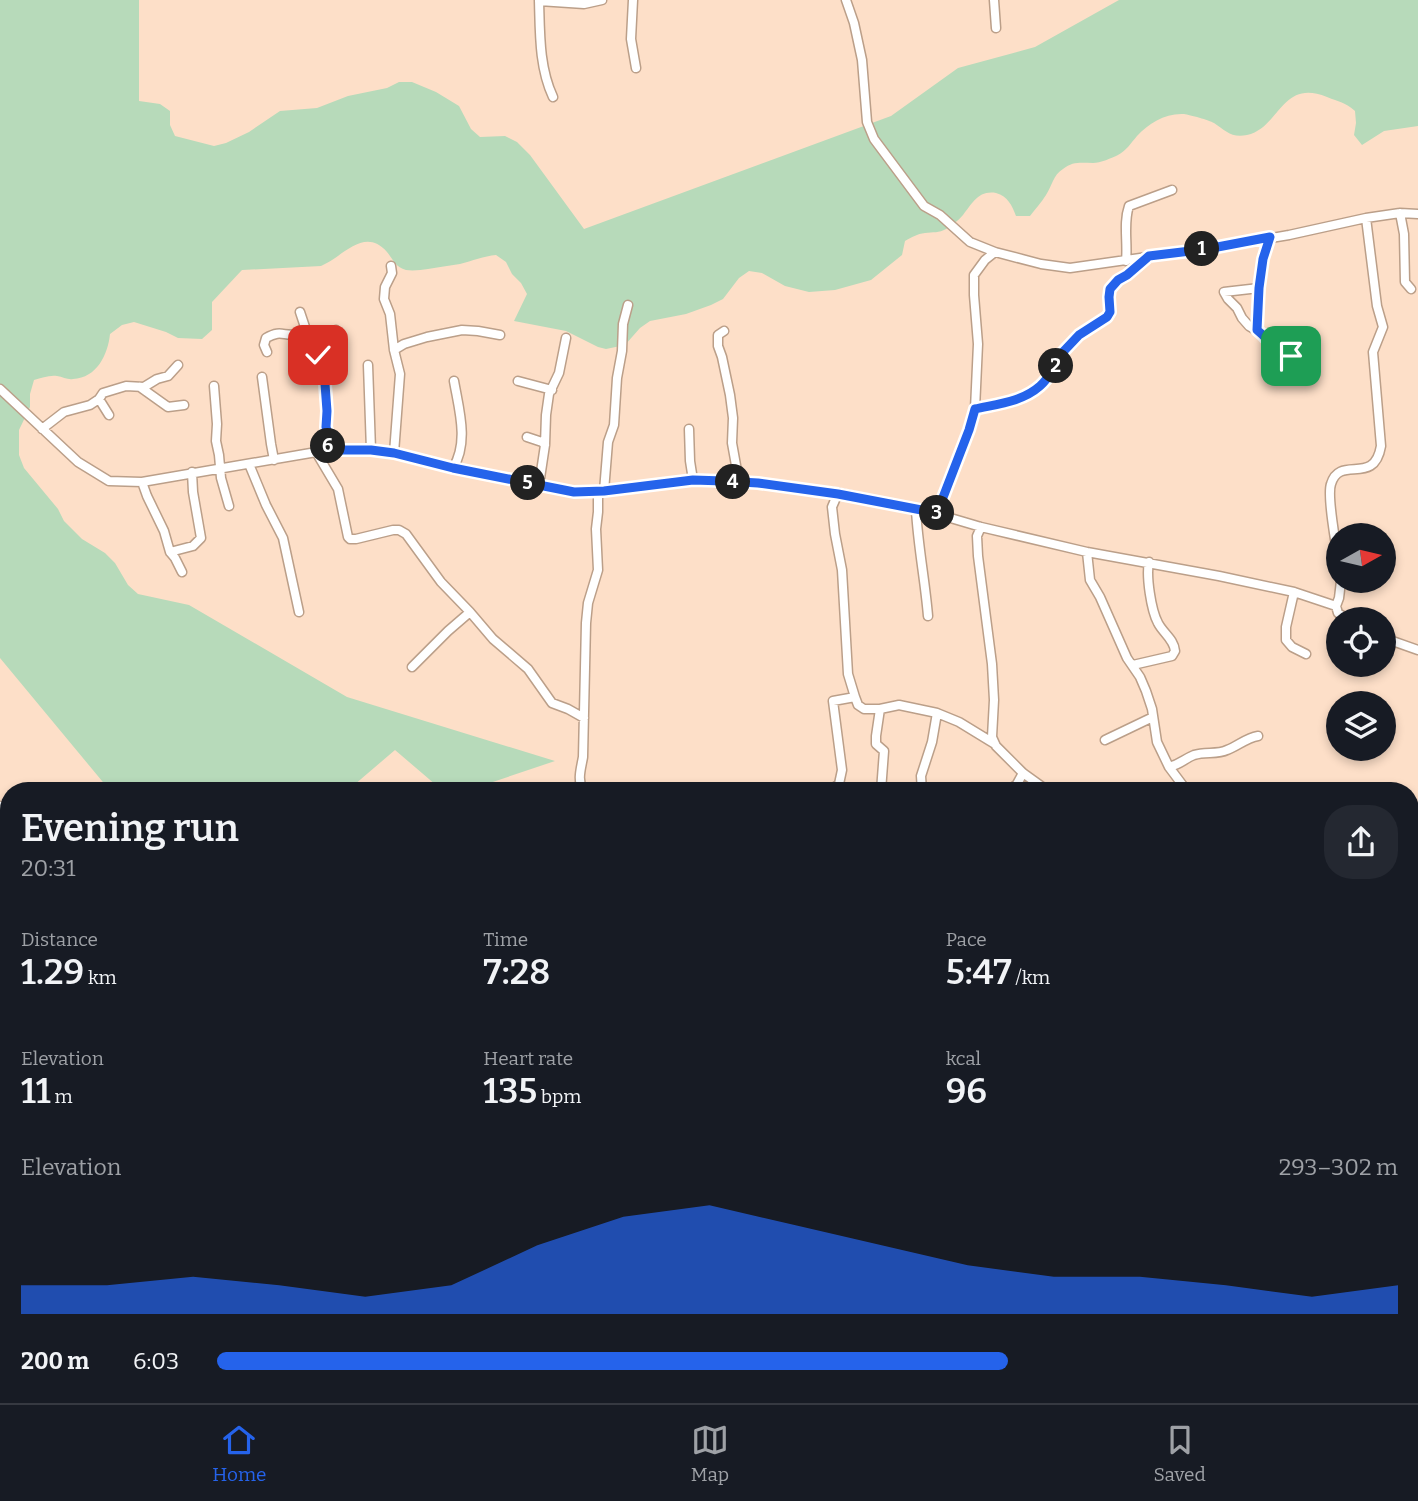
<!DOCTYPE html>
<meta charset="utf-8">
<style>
:root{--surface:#171b24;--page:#242831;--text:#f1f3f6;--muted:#9ea1a6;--line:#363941;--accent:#2563eb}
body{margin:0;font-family:Bitter,serif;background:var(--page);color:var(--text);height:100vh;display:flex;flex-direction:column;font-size:26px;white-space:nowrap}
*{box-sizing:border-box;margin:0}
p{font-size:23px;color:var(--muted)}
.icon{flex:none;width:38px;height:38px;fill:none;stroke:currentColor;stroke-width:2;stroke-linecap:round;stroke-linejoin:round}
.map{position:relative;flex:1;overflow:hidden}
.side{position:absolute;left:0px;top:782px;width:1419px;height:621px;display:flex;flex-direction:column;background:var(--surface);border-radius:28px 28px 0 0;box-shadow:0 4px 10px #0003}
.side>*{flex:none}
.needle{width:46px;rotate:82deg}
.controls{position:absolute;left:1326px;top:523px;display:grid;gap:14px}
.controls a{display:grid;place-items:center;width:70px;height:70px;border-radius:50%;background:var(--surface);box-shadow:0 4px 10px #0003;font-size:35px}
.pin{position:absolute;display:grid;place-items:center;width:60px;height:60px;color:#fff;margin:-30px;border-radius:14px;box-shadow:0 4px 10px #0006}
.km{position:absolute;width:35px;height:35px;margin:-18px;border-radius:50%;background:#222;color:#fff;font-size:19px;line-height:35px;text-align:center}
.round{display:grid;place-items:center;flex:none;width:74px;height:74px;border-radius:28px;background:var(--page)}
.overview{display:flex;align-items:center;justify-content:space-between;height:119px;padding:0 21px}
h1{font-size:38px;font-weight:600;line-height:52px}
.metrics{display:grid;grid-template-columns:repeat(3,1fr);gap:10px;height:119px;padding:7px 21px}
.metrics div{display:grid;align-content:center}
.metrics b{font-size:35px;font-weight:600}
.metrics small{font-size:19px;font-weight:400}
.metrics p{font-size:19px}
.chart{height:196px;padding:14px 21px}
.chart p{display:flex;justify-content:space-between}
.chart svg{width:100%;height:126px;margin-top:7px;fill:var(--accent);opacity:.7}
ul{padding:0 21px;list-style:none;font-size:23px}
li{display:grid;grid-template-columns:112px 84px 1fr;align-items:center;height:52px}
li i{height:18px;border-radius:9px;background:var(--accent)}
.dock{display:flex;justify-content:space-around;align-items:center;height:98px;border-top:2px solid var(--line);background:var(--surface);font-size:19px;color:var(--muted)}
.dock a{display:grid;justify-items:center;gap:4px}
.dock .current{color:var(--accent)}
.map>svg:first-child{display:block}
.green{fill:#b7daba}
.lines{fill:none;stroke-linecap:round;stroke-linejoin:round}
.street-casing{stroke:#bb9f89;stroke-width:11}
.street{stroke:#fff;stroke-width:8}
.route-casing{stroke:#fff;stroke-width:14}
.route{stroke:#2563eb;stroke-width:9}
</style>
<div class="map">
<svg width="1418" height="1403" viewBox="0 0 1418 1403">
<rect width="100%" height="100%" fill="#fddfc8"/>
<path class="green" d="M 0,0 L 139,0 L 139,101 L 160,104 L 170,111 L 170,125 L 175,136 L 214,146 L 226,143 L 249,132 L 280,111 L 317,108 L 348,96 L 387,88 L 399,82 L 412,82 L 436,92 L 459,106 L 471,129 L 480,137 L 505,136 L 517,142 L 530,155 L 584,229 L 891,116 L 958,68 L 1035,47 L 1119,0 L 1418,0 L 1418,126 L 1384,131 L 1362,145 L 1354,135 L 1356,123 L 1355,111 C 1345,102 1339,102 1327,97 C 1281,78 1280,128 1247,135 C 1231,138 1226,131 1214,123 C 1209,120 1190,115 1184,114 C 1165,113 1149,123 1137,136 C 1131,143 1126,151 1118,155 C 1112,158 1100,163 1093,163 C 1081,163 1073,161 1063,169 C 1053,175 1052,186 1046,195 C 1041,203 1035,209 1030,216 L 1016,216 C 1012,206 1008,196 996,193 C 978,190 972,204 963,215 C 958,221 952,225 946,229 C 939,233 933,232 925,233 C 917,234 912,237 905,241 L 902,255 L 871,280 L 835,290 L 809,292 L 785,286 L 762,273 L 749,271 L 739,278 L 723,299 L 711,305 L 686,314 L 650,321 L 640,328 L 625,345 L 606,349 L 598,347 L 566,331 L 514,321 L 527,294 L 521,283 L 512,274 L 506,262 L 496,255 C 484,256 472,261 460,264 C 449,266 438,267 428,269 C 421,270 413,271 406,270 C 395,267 393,259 387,252 C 364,226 343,257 321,266 L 242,270 L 212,302 L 212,330 L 202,339 L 178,338 L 166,332 L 134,322 L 122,325 L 110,334 C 108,354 97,378 73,379 C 68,380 63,377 57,376 C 49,375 42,378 34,380 L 30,394 L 30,407 L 19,430 L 19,455 L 24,468 L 58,509 L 64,521 L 82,539 L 105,553 L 115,563 L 128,585 L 138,594 L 189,605 L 347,697 L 555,761 L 466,791 L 443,791 L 395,750 L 347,791 L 108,791 L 107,787 L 0,658 Z
M 31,1395 L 86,1395 L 77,1403 L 24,1403 Z
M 1219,1395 L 1370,1395 L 1377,1397 L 1379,1395 L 1384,1395 L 1394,1403 L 1217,1403 Z"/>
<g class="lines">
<defs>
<path id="street" d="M 539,0 C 540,33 539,67 553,97
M 633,0 L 631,39 L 636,68
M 846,0 L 854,23 L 862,60 L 867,122 L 874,139 L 924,206 L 940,215 L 970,242 L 995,252 L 1041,264 L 1070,268 L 1224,246 L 1289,235 L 1366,218 L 1400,213 L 1418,214
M 994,0 L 996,28
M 539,1 L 584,4 L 602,0
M 1400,213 L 1404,234 L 1405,282 L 1411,289
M 1126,261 C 1128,243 1123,223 1129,206 L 1172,190
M 391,266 L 392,273 L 385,287 L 384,299 L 390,314 L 394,350 L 400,374 L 394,453
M 1259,288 L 1224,292 L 1228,299 L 1237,308 L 1242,318 L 1249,326 L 1264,335 L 1272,347 L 1279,352 L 1291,356 L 1305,357
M 300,312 L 310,342
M 1257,330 L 1259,288 L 1263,259 L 1270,238
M 724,331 L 718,335 L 718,346 L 722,357 L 730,395 L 733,418 L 732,443 L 739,482
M 394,350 L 404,344 L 427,337 L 462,330 L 478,331 L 500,335
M 267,352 L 264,345 L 266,338 C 282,329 283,337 298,334 L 315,348 L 320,360 L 325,384 L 327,411 L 326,427 L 329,438 L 328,450
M 318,355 L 328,344 L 336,330
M 368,365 L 371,450
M 262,377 L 271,444 L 274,460
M 518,381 L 552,390
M 214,386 L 217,424 L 216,441 L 219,455 L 221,478 L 229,506
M 140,387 L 168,407 L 184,405
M 0,389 L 78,462 L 109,481 L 142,482 L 328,450 L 371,450 L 394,453 L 453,468 L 574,492 L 604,491 L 693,480 L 758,483 L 838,493 L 937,514 L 981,527 L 1087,552 L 1219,576 L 1294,592 L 1336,606 L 1338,613 L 1349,620
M 99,399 L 109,415
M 975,409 C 997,404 1024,402 1041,385 C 1049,378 1055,367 1061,358 L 1062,353 L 1079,335 L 1107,317 L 1110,312 L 1109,297 L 1110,289 L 1118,280 L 1127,275 L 1146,259
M 42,429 L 64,412 L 90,405 L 99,399 L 103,393 L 126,386 L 144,387 L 157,379 L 168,376 L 178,365
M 689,429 L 690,461 L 693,480
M 527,437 L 542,442 L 545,445
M 316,452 L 338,489 L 348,537 L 350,539 L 356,539 L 393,530 L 399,530 L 406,534 L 441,582 L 470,612 L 493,639 L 528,669 L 552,703 L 568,709 L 584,718
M 249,464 L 266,505 L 283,538 L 299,612
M 453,468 C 469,442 459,410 454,381
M 142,482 L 147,496 L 164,531 L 170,552 L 175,558 L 182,572
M 539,485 L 545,445 L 546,415 L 549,394 L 559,373 L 566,338
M 604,491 L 608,442 L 614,425 L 617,378 L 622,351 L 623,324 L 628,305
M 916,510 C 918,546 925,580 928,616
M 937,514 L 969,430 L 975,409 L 978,344 L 974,295 L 974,275 L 985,260 L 995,252
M 981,527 L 977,536 L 978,556 L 992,664 L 994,700 L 992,737 L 996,746 L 1023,773 L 1048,791
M 170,552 L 193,546 L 201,538 L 193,492 L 192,472
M 1087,552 L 1090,580 L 1100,597 L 1127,658 L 1140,677 L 1146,691 L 1152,709 L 1157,742 L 1169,767 L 1187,791
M 1339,560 C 1336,547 1327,495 1331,484 C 1340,454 1374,487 1381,446 L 1373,352 L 1383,327 L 1377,306 L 1366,218
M 1294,592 L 1286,627 L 1286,640 L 1292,647 L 1306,654
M 1336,606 L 1339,598 L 1341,581
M 1384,638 L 1418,650
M 1133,665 L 1172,656 L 1175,651 C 1174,639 1163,633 1158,623 C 1151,610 1146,576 1149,562
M 412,667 L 448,631 L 470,612
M 855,697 L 858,705 L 864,709 L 880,709 L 876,736 L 876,744 L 884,751 L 881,791
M 880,709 L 899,705 L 937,713 L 959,722 L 995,744
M 1105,740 L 1153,717
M 1169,767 C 1181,764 1184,759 1194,755 C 1205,751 1217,755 1227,750 C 1238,746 1246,738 1258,736
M 583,791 C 577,779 581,769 583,757 L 586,623 L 588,603 L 598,570 L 596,529 L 598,512 L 598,492
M 829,791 L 839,784 L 842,770 L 833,701 L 855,697 L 848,674 L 842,570 L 835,534 L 832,507 L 838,493
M 922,791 L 921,776 L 932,742 L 937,713
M 1009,791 L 1017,784 L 1023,773
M 0,806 L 9,815
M 0,887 L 9,882
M 1410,925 L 1418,903
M 0,1029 L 9,1029
M 0,1146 L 9,1150
M 0,1258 L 5,1242
M 0,1276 L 9,1278
M 1410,1349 L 1418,1352
M 0,1380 L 9,1372
M 204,1395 L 204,1403
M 415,1395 L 430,1403
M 533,1395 L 535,1403
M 604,1395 L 607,1396
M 828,1395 L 837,1403
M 373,1403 L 375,1395
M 489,1403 L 503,1395"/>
</defs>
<use href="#street" class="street-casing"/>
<use href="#street" class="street"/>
</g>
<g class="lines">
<defs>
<path id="route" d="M 318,355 L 325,384 L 327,411 L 326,427 L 329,438 L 328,450 L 371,450 L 394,453 L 453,468 L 574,492 L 604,491 L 693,480 L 724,481 L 758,483 L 838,494 L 937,513 L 969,430 L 975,409 C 997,404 1022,402 1040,386 C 1048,379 1054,368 1061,359 L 1062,353 L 1079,335 L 1107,317 L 1110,312 L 1109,297 L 1110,289 L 1118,280 L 1127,275 L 1149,256 L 1207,249 L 1270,237 L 1263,259 L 1259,288 L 1257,330 C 1273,342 1268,349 1291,356"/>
</defs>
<use href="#route" class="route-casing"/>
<use href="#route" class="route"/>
</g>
</svg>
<div class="controls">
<a><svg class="needle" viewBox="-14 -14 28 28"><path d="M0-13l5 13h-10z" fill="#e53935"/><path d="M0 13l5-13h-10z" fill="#9ea1a6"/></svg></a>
<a><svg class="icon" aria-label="locate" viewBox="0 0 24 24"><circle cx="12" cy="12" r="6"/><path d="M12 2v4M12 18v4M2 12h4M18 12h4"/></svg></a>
<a><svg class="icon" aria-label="layers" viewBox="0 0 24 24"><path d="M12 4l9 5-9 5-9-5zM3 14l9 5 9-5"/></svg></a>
</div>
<div class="pin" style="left:1291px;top:356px;background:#1e9e55"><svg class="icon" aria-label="arrive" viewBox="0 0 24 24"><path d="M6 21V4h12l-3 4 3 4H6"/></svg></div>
<div class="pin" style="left:318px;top:355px;background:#d93025"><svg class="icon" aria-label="check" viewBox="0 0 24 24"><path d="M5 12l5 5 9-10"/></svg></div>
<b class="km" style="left:1202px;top:249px">1</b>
<b class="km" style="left:1056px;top:366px">2</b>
<b class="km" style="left:937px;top:513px">3</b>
<b class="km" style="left:733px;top:482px">4</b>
<b class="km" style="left:528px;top:483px">5</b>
<b class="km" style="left:328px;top:446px">6</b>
<section class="side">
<div class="overview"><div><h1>Evening run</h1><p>20:31</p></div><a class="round"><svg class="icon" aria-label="share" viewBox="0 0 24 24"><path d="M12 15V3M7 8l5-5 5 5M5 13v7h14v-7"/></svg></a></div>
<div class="metrics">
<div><p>Distance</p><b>1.29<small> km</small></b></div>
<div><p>Time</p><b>7:28</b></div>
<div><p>Pace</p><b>5:47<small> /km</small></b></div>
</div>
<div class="metrics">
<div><p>Elevation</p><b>11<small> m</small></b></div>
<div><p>Heart rate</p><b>135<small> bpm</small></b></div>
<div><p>kcal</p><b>96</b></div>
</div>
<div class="chart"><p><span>Elevation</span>293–302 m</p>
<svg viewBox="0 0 160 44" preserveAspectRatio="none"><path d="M0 44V34L10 34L20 31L30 34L40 38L50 34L60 20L70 10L80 6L90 13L100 20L110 27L120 31L130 31L140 34L150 38L160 34V44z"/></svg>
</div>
<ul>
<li><b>200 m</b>6:03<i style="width:67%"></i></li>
</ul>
</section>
</div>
<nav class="dock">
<a class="current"><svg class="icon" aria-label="home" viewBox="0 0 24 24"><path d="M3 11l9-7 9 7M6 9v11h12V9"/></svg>Home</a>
<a><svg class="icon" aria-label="map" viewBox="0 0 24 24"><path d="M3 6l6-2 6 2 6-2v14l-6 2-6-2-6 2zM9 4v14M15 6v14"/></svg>Map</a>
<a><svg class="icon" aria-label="saved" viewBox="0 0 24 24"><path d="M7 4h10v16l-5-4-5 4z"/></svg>Saved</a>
</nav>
